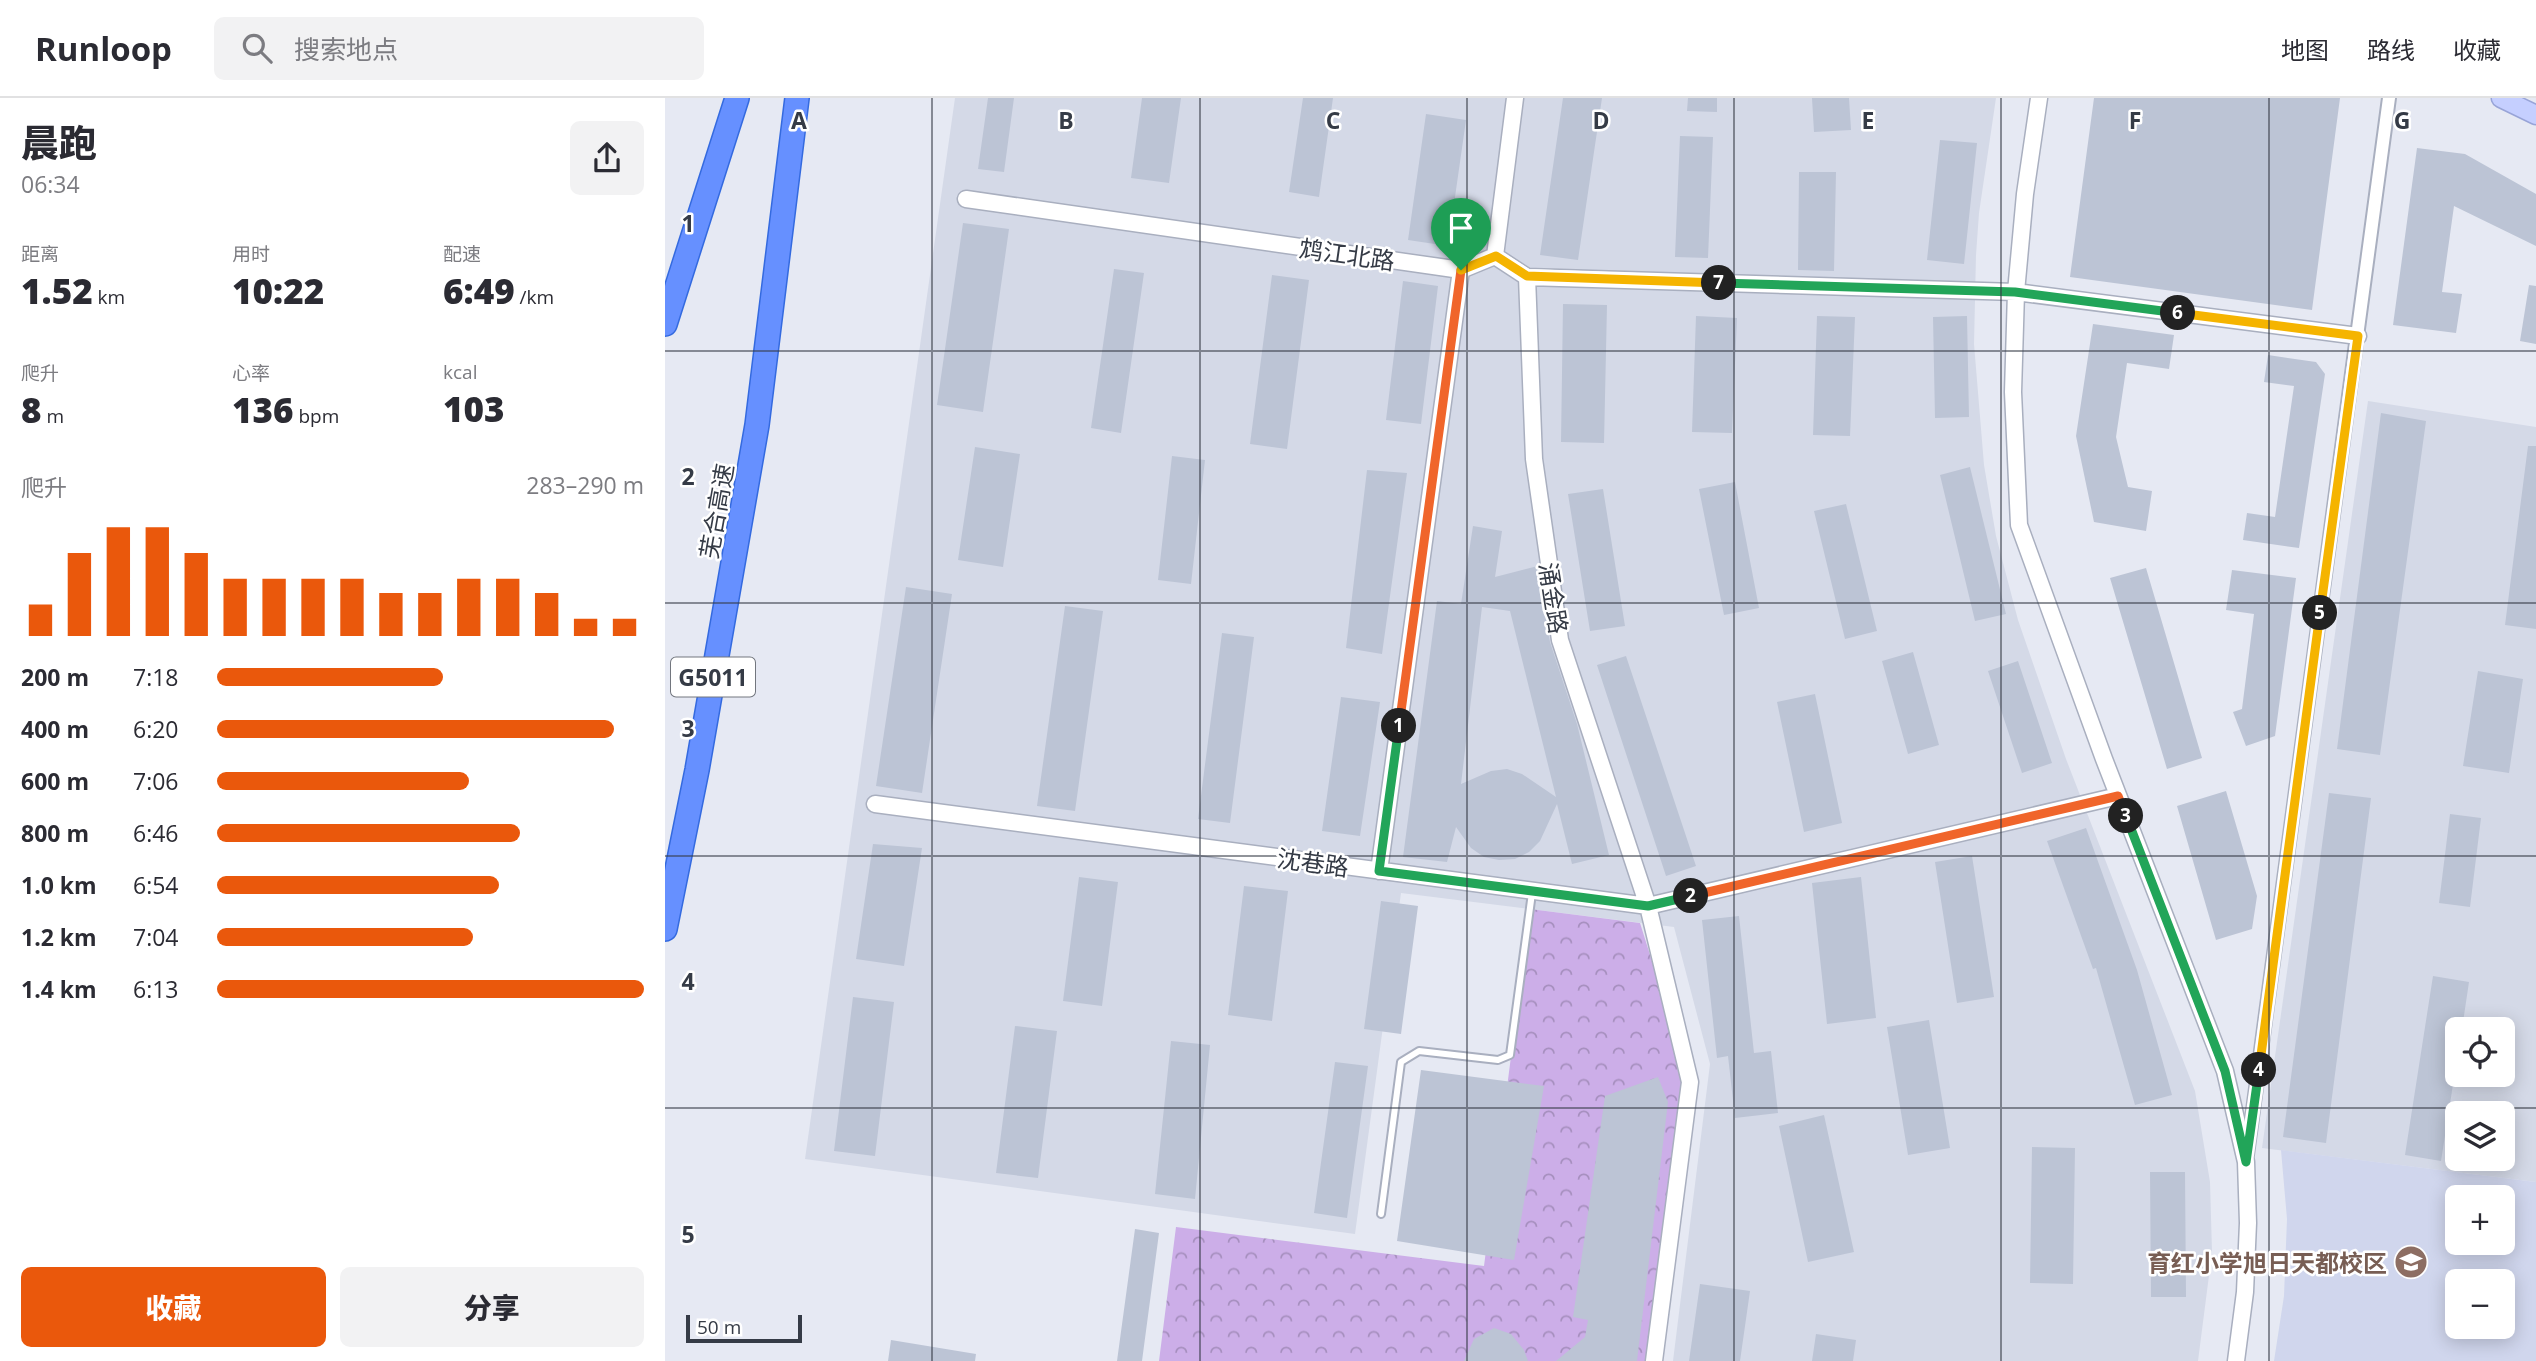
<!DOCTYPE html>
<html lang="zh">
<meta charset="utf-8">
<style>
:root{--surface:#fff;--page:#f2f2f3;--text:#2b2b33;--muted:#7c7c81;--line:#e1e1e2;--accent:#ea580c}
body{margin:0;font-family:"Open Sans","Noto Sans SC",sans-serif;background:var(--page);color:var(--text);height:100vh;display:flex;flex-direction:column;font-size:26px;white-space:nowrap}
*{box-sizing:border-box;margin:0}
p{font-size:23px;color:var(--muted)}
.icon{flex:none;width:38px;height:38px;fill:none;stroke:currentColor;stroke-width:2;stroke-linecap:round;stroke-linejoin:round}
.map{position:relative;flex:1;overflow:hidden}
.side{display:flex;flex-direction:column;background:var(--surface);width:665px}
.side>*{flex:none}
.buttons{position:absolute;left:1780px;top:919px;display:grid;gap:14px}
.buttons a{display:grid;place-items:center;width:70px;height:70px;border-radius:10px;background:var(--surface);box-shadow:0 4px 18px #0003;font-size:35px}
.scale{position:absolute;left:21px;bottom:18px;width:116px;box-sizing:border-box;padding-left:7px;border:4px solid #353b46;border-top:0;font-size:19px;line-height:24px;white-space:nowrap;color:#353b46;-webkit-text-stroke:5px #fff;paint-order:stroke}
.pin{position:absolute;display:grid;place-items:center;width:60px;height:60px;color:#fff;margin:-72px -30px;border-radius:50% 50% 50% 0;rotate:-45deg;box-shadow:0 0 7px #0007}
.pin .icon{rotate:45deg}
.km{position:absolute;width:35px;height:35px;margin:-18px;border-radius:50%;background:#222;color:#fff;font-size:19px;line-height:35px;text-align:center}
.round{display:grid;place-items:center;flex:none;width:74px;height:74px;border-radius:10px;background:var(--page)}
.head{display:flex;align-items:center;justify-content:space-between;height:119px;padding:0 21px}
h1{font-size:38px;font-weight:800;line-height:52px}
.stats{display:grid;grid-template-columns:repeat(3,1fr);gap:10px;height:119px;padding:7px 21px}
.stats div{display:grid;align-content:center}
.stats b{font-size:35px;font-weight:800}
.stats small{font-size:19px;font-weight:400}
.stats p{font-size:19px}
.chart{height:196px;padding:14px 21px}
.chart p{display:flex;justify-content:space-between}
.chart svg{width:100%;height:126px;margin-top:7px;stroke:var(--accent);stroke-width:6}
.cta{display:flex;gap:14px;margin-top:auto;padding:14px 21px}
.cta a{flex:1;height:80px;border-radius:10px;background:var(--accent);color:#fff;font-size:28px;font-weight:800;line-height:80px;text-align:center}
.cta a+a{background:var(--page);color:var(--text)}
ul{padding:0 21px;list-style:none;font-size:23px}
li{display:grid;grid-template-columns:112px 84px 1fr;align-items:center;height:52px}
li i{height:18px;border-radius:9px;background:var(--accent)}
header{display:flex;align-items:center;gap:42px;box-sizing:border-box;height:98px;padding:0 35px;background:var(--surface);border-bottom:2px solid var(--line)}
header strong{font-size:33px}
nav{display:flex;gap:38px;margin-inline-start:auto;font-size:24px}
.search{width:490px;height:63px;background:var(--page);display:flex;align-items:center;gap:18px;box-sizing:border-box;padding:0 24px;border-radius:10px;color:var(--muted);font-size:26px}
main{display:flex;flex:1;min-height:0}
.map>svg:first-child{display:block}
.residential{fill:#d4d9e7;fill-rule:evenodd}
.education{fill:#d0d6ed;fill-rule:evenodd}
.park{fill:url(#park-crowns)}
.building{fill:#bcc4d5;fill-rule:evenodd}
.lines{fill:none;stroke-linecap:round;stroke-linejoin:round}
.service-casing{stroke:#a9afbf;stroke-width:10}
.minor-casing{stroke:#a9afbf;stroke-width:16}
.tertiary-casing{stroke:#a9afbf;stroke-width:19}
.secondary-casing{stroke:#98a4d7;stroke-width:21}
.motorway-casing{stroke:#346adf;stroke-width:26}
.service{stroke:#fff;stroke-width:6}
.minor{stroke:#fff;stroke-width:12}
.tertiary{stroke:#fff;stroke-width:16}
.secondary{stroke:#c5cfff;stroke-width:18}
.motorway{stroke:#6690ff;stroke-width:23}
.split-1-casing{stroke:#fff;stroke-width:14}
.split-2-casing{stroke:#fff;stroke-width:14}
.split-3-casing{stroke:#fff;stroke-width:14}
.split-4-casing{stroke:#fff;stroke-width:14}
.split-5-casing{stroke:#fff;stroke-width:14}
.split-6-casing{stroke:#fff;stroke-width:14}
.split-7-casing{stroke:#fff;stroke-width:14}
.split-8-casing{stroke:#fff;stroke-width:14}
.split-1{stroke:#f0652b;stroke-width:9}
.split-2{stroke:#22a559;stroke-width:9}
.split-3{stroke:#f0652b;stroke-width:9}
.split-4{stroke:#22a559;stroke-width:9}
.split-5{stroke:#f5b400;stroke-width:9}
.split-6{stroke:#f5b400;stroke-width:9}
.split-7{stroke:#22a559;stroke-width:9}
.split-8{stroke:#f5b400;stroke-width:9}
.grid{fill:none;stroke:#353b46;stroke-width:2;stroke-opacity:0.55}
.labels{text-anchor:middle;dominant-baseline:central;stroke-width:5;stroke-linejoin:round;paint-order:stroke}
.shield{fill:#fff;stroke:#72767e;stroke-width:2}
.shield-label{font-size:23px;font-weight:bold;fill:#353b46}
.street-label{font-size:24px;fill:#353b46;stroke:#fff}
.education-label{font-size:24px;font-weight:bold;fill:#785e54;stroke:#fff;text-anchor:end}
.grid-label{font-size:23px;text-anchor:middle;font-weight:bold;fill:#353b46;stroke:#fff;stroke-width:5;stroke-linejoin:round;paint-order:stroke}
</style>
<header>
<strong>Runloop</strong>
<div class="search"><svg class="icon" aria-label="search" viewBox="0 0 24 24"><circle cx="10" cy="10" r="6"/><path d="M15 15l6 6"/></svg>搜索地点</div>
<nav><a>地图</a><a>路线</a><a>收藏</a></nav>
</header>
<main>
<section class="side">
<div class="head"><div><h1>晨跑</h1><p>06:34</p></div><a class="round"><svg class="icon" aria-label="share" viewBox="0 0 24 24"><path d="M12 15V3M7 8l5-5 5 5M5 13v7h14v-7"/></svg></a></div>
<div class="stats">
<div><p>距离</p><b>1.52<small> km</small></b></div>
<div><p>用时</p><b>10:22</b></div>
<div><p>配速</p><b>6:49<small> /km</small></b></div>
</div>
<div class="stats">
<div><p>爬升</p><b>8<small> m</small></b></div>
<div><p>心率</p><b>136<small> bpm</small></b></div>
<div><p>kcal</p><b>103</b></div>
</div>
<div class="chart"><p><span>爬升</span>283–290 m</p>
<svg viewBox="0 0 160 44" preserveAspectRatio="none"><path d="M5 44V33M15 44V15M25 44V6M35 44V6M45 44V15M55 44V24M65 44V24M75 44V24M85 44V24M95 44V29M105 44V29M115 44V24M125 44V24M135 44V29M145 44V38M155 44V38"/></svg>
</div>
<ul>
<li><b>200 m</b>7:18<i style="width:53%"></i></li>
<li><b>400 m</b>6:20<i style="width:93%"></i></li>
<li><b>600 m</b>7:06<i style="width:59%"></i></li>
<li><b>800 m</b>6:46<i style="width:71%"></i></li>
<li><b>1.0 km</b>6:54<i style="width:66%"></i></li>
<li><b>1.2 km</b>7:04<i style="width:60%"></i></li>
<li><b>1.4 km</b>6:13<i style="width:100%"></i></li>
</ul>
<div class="cta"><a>收藏</a><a>分享</a></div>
</section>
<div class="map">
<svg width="1871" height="1263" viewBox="0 0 1871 1263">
<defs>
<pattern id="park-crowns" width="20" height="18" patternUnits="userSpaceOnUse" patternTransform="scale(1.75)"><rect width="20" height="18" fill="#ccaee8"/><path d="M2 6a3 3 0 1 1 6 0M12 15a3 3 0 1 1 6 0" fill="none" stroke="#a68fbe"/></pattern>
</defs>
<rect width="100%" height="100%" fill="#e6e9f3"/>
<path class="residential" d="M 290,0 L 1331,0 L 1314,115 L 1311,157 L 1309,246 L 1319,367 L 1331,438 L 1353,522 L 1401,661 L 1530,993 L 1545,1084 L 1547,1154 L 1533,1263 L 1008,1263 L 1045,966 L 1009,829 L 736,795 L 690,1136 L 140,1061 Z
M 1703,303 L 1871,329 L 1871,1084 L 1597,1050 ZM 1792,931 L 1838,931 L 1838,976 L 1792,976 ZM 1792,1015 L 1838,1015 L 1838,1060 L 1792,1060 Z"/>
<path class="education" d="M 1616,1052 L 1871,1084 L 1871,1263 L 1609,1263 L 1619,1198 L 1622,1121 ZM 1792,1099 L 1838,1099 L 1838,1144 L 1792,1144 ZM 1792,1183 L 1838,1183 L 1838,1228 L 1792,1228 Z"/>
<path class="park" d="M 865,811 L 975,825 L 1025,984 L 982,1263 L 494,1263 L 511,1129 L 819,1168 Z"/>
<path class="building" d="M 323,0 L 349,0 L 339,74 L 313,71 Z
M 477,0 L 516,0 L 504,85 L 466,80 Z
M 638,0 L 668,0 L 654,99 L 624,94 Z
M 898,0 L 937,0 L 913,162 L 875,157 Z
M 1023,0 L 1052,0 L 1052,14 L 1022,13 Z
M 1147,0 L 1184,0 L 1186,32 L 1149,34 Z
M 1429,0 L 1675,0 L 1647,212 L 1405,179 Z
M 761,16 L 801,22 L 783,148 L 743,142 Z
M 1015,38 L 1048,39 L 1043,160 L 1010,159 Z
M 1275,42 L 1312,45 L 1299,166 L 1262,162 Z
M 1752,50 L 1800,56 L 1871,96 L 1871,148 L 1789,108 L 1777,194 L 1797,196 L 1791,235 L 1728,227 Z
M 1134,74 L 1171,74 L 1169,173 L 1133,172 Z
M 298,125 L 344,131 L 318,314 L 272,307 Z
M 449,171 L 479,175 L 456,335 L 426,330 Z
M 607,177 L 644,182 L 622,351 L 585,346 Z
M 738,183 L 773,188 L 756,326 L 721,322 Z
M 1864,187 L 1871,188 L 1871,246 L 1855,243 Z
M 898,206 L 942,207 L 939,345 L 896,344 Z
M 1031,218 L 1072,220 L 1067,335 L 1027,334 Z
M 1152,218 L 1190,219 L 1185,338 L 1148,337 Z
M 1302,218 L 1304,319 L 1270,320 L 1268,219 Z
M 1428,226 L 1509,237 L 1504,271 L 1462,265 L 1451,339 L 1463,389 L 1487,393 L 1481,433 L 1429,424 L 1411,338 Z
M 1603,257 L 1651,264 L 1660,276 L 1634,450 L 1578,442 L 1582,415 L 1610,419 L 1629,288 L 1599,284 Z
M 1716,315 L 1761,323 L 1715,657 L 1672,651 Z
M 1863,348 L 1871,348 L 1871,531 L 1840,527 Z
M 310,349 L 355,356 L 338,469 L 293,462 Z
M 507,358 L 540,362 L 526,486 L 493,482 Z
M 1305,369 L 1341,516 L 1310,523 L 1275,377 Z
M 702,372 L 742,375 L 717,556 L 681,550 Z
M 1070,384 L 1094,510 L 1059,517 L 1034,391 Z
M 938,391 L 960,528 L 925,533 L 903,396 Z
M 1181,406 L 1212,533 L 1180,541 L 1149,413 Z
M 808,428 L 837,433 L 830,479 L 873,468 L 885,544 L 912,626 L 944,757 L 907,766 L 892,706 L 875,743 L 864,754 L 850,761 L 834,762 L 819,759 L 806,750 L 791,729 L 782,764 L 738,759 L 772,503 L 796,506 ZM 817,509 L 845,513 L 891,699 L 857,676 L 842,671 L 826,673 L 796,686 Z
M 1481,470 L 1537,660 L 1502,671 L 1445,480 Z
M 1567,472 L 1631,480 L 1610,638 L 1581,648 L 1568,614 L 1577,611 L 1589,516 L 1561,512 Z
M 241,489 L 287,496 L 257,695 L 211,688 Z
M 400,508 L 438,513 L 410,713 L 372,708 Z
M 557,535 L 589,539 L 565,725 L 533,721 Z
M 1248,554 L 1274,647 L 1243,656 L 1217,563 Z
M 961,558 L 1031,768 L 1001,778 L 932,567 Z
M 1353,563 L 1387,665 L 1357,675 L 1323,573 Z
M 1813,573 L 1858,581 L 1844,675 L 1798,668 Z
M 1150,596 L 1177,725 L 1139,734 L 1112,604 Z
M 676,599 L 715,604 L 695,738 L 657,733 Z
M 1561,693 L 1592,798 L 1587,831 L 1551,842 L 1512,708 Z
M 1664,695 L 1706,700 L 1661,1045 L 1618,1039 Z
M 1785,716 L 1816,720 L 1805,809 L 1774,805 Z
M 1421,730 L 1472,872 L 1507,997 L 1470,1007 L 1431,870 L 1428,871 L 1382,743 Z
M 208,746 L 257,750 L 239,868 L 191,861 Z
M 1307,758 L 1329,899 L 1292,905 L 1270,764 Z
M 414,779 L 453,784 L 437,908 L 398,903 Z
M 1196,779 L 1211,920 L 1162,926 L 1147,785 Z
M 579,788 L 623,793 L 607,923 L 563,917 Z
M 716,803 L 753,808 L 736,936 L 699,931 Z
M 1074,818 L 1089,955 L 1106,953 L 1113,1015 L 1070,1020 L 1063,958 L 1052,960 L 1037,822 Z
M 1768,878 L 1804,884 L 1797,931 L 1792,931 L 1792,961 L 1776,1063 L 1740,1057 Z
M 188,899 L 229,904 L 210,1058 L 169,1053 Z
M 1264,922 L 1285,1050 L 1243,1057 L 1222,929 Z
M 350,928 L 392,933 L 373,1080 L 331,1075 Z
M 506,943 L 545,947 L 530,1101 L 490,1096 Z
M 670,964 L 703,968 L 682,1120 L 649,1115 Z
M 756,972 L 879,988 L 849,1162 L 732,1143 Z
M 993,979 L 1003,1004 L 972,1263 L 891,1263 L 920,1239 L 923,1222 L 908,1219 L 940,998 Z
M 1159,1017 L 1189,1154 L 1143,1164 L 1114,1028 Z
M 1367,1049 L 1410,1050 L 1408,1186 L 1365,1185 Z
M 1485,1074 L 1520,1074 L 1521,1199 L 1486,1199 Z
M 470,1131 L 494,1135 L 477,1263 L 452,1263 Z
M 1035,1186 L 1085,1193 L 1075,1263 L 1024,1263 Z
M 829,1230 L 846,1236 L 859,1252 L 863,1263 L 799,1263 L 809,1241 Z
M 1151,1236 L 1191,1242 L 1188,1263 L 1147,1263 Z
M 226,1242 L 311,1256 L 310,1263 L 223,1263 Z"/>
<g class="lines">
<defs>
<path id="service" d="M 716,1116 L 736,964 L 754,953 L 833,962 L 845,957 L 867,795"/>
<path id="minor" d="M 1582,1057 L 1724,0"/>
<path id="tertiary" d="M 1374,0 L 1360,96 L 1351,194 L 1348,294 L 1354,427 L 1439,661 L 1560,973 L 1581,1064 L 1583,1125 L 1580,1194 L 1571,1263
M 301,101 L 796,172 L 830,158 L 862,179 L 1351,194 L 1693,238
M 830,158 L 850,0
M 862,179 L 869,361 L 895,542 L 983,808 L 1025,984 L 989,1263
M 210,706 L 983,808 L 1453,698
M 714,773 L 796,172"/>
<path id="secondary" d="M 1836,0 L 1871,17"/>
<path id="motorway" d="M 0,226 L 72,0
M 0,831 L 32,672 L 92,327 L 132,0"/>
</defs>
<use href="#service" class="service-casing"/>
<use href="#minor" class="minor-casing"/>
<use href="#tertiary" class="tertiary-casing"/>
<use href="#secondary" class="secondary-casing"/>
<use href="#motorway" class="motorway-casing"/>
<use href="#service" class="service"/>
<use href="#minor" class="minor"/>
<use href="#tertiary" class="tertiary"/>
<use href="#secondary" class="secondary"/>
<use href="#motorway" class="motorway"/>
</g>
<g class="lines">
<defs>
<path id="split-1" d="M 734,628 L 796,172"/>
<path id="split-2" d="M 734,628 L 714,773 L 983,808 L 1026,798"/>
<path id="split-3" d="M 1026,798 L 1453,698 L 1461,718"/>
<path id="split-4" d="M 1461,718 L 1560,973 L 1581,1064 L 1594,972"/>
<path id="split-5" d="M 1594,972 L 1655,515"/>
<path id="split-6" d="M 1513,215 L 1693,238 L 1655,515"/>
<path id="split-7" d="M 1054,185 L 1350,194 L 1513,215"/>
<path id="split-8" d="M 796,172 L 831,158 L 862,178 L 1054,185"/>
</defs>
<use href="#split-1" class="split-1-casing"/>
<use href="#split-2" class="split-2-casing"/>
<use href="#split-3" class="split-3-casing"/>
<use href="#split-4" class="split-4-casing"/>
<use href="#split-5" class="split-5-casing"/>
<use href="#split-6" class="split-6-casing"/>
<use href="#split-7" class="split-7-casing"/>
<use href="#split-8" class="split-8-casing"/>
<use href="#split-1" class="split-1"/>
<use href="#split-2" class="split-2"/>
<use href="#split-3" class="split-3"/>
<use href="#split-4" class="split-4"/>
<use href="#split-5" class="split-5"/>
<use href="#split-6" class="split-6"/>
<use href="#split-7" class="split-7"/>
<use href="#split-8" class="split-8"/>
</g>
<path class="grid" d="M 267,0 L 267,1263M 535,0 L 535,1263M 802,0 L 802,1263M 1069,0 L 1069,1263M 1336,0 L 1336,1263M 1604,0 L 1604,1263M 0,253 L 1871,253M 0,505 L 1871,505M 0,758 L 1871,758M 0,1010 L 1871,1010"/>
<defs>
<symbol id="school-disc" viewBox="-11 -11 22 22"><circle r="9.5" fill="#8d6e63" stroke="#fff"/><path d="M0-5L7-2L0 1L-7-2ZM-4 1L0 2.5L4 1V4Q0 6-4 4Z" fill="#fff"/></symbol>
</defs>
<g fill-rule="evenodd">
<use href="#school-disc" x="1727" y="1145" width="38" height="38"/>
</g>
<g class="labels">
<rect class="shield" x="6" y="559.5" width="84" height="39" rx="5"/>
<g class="shield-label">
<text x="48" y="579">G5011</text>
</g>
<g class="street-label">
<text transform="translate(682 156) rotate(8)">鸩江北路</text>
<text transform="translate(51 413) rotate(-80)">芜合高速</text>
<text transform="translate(889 500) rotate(81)">涌金路</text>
<text transform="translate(648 764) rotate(8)">沈巷路</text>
</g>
<g class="education-label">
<text x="1722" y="1164">育红小学旭日天都校区</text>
</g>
</g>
<g class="grid-label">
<text x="134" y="31">A</text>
<text x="401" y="31">B</text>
<text x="668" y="31">C</text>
<text x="936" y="31">D</text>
<text x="1203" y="31">E</text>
<text x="1470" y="31">F</text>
<text x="1737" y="31">G</text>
<text x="23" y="134">1</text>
<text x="23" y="387">2</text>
<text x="23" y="639">3</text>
<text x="23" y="892">4</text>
<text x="23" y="1145">5</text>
</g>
</svg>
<div class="buttons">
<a><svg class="icon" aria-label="locate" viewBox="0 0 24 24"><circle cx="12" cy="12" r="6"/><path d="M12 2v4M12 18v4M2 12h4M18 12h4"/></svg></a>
<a><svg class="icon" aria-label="layers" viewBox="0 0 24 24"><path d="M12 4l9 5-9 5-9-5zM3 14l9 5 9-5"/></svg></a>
<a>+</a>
<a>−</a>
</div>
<div class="scale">50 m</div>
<div class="pin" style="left:796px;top:172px;background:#1e9e55"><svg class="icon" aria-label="arrive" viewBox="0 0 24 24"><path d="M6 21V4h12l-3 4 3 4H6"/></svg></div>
<b class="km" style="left:734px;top:628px">1</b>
<b class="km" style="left:1026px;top:798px">2</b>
<b class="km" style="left:1461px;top:718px">3</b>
<b class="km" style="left:1594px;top:972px">4</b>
<b class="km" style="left:1655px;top:515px">5</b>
<b class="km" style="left:1513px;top:215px">6</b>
<b class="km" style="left:1054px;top:185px">7</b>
</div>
</main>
